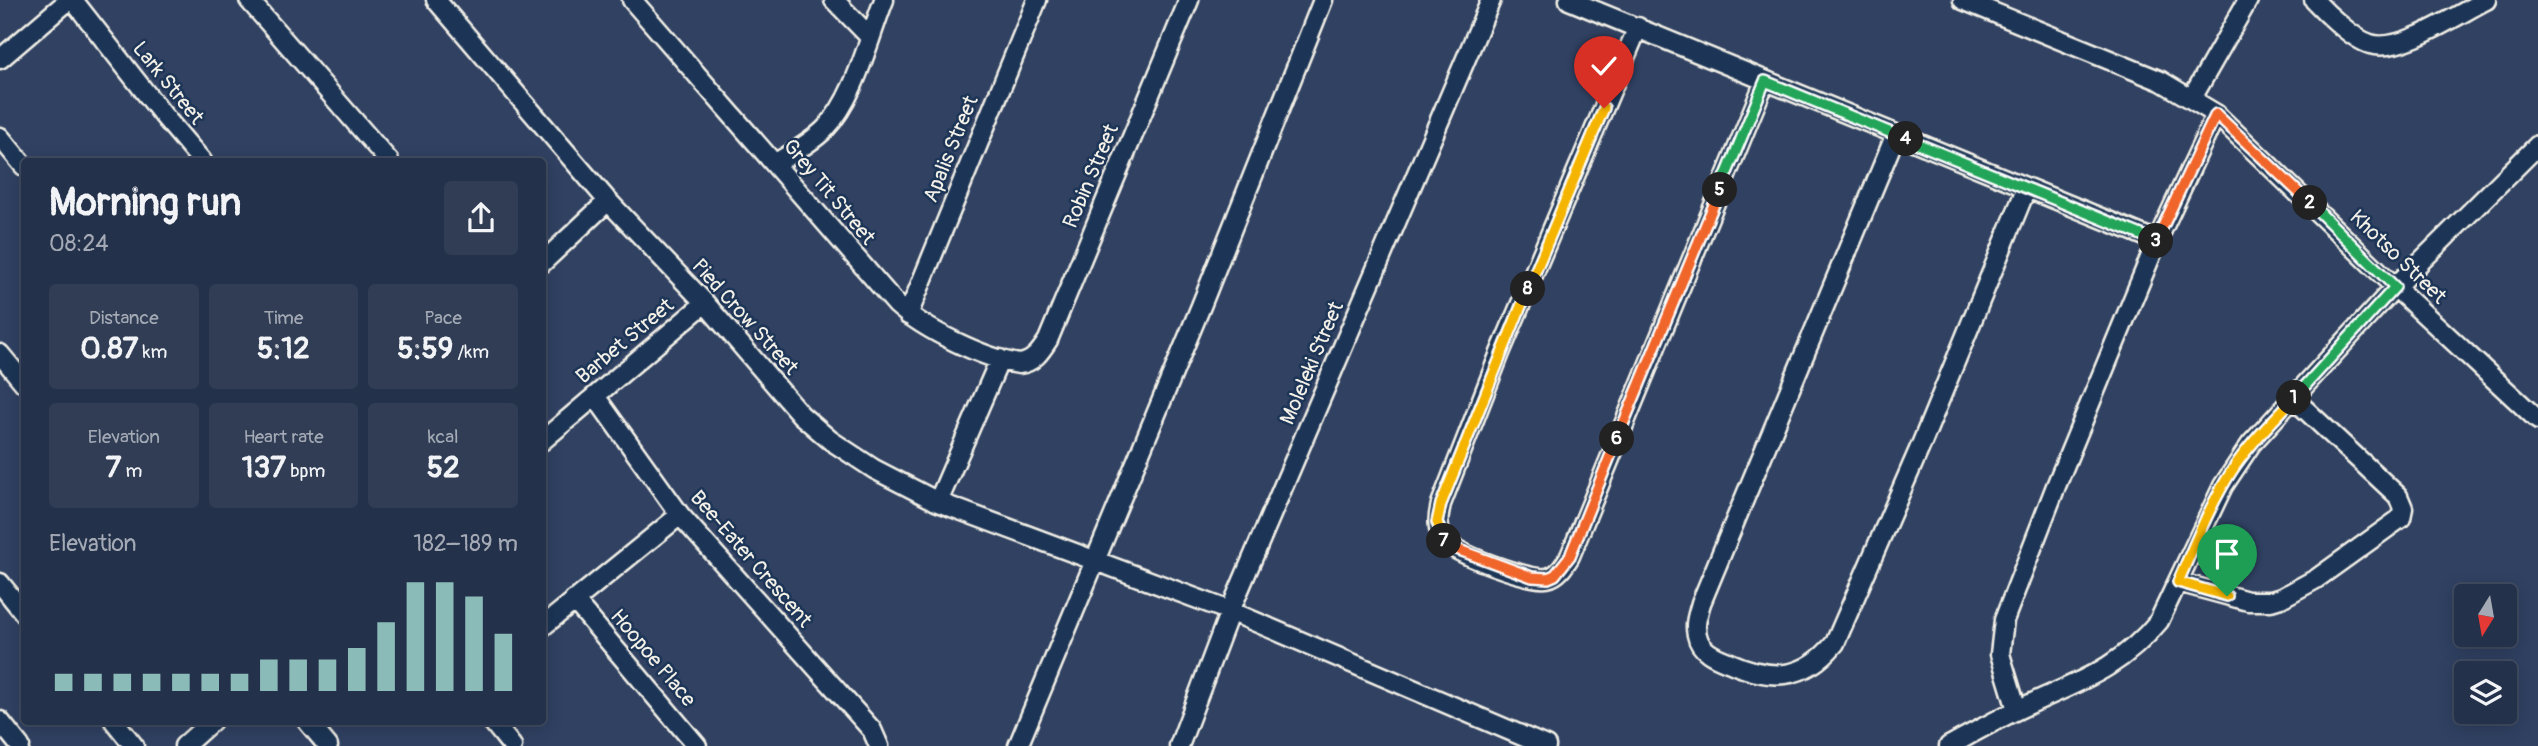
<!DOCTYPE html>
<meta charset="utf-8">
<style>
:root{--surface:#24314a;--page:#303d54;--text:#f1f3f6;--muted:#a3a9b5;--line:#414c62;--accent:#8bbbb9}
body{margin:0;font-family:Pangolin,sans-serif;background:var(--page);color:var(--text);height:100vh;display:flex;flex-direction:column;font-size:26px;white-space:nowrap}
*{box-sizing:border-box;margin:0}
p{font-size:23px;color:var(--muted)}
.icon{flex:none;width:38px;height:38px;fill:none;stroke:currentColor;stroke-width:2;stroke-linecap:round;stroke-linejoin:round}
.map{position:relative;flex:1;overflow:hidden}
.drawer{position:absolute;left:21px;top:158px;width:525px;height:567px;display:flex;flex-direction:column;background:var(--surface);border-radius:7px;box-shadow:0 4px 18px #0003,0 0 0 2px var(--line)}
.drawer>*{flex:none}
.needle{width:46px;rotate:191deg}
.controls{position:absolute;left:2454px;top:584px;display:grid;gap:14px}
.controls a{display:grid;place-items:center;width:63px;height:63px;border-radius:7px;background:var(--surface);box-shadow:0 4px 18px #0003,0 0 0 2px var(--line);font-size:35px}
.pin{position:absolute;display:grid;place-items:center;width:60px;height:60px;color:#fff;margin:-72px -30px;border-radius:50% 50% 50% 0;rotate:-45deg;box-shadow:0 0 7px #0007}
.pin .icon{rotate:45deg}
.km{position:absolute;width:35px;height:35px;margin:-18px;border-radius:50%;background:#222;color:#fff;font-size:19px;line-height:35px;text-align:center}
.round{display:grid;place-items:center;flex:none;width:74px;height:74px;border-radius:7px;background:var(--page)}
.summary{display:flex;align-items:center;justify-content:space-between;height:119px;padding:0 28px}
h1{font-size:38px;font-weight:700;line-height:52px}
.figures{display:grid;grid-template-columns:repeat(3,1fr);gap:10px;height:119px;padding:7px 28px}
.figures div{display:grid;align-content:center;border-radius:7px;background:var(--page);text-align:center}
.figures b{font-size:30px;font-weight:700}
.figures small{font-size:19px;font-weight:400}
.figures p{font-size:19px}
.chart{height:196px;padding:14px 28px}
.chart p{display:flex;justify-content:space-between}
.chart svg{width:100%;height:126px;margin-top:7px;stroke:var(--accent);stroke-width:6}
.map>svg:first-child{display:block}
.lines{fill:none;stroke-linecap:round;stroke-linejoin:round}
.minor-casing{stroke:#f4f1e8;stroke-width:23}
.minor{stroke:#1d3557;stroke-width:18}
.split-1-casing{stroke:#fff;stroke-width:14}
.split-2-casing{stroke:#fff;stroke-width:14}
.split-3-casing{stroke:#fff;stroke-width:14}
.split-4-casing{stroke:#fff;stroke-width:14}
.split-5-casing{stroke:#fff;stroke-width:14}
.split-6-casing{stroke:#fff;stroke-width:14}
.split-7-casing{stroke:#fff;stroke-width:14}
.split-8-casing{stroke:#fff;stroke-width:14}
.split-9-casing{stroke:#fff;stroke-width:14}
.split-1{stroke:#f5b400;stroke-width:9}
.split-2{stroke:#22a559;stroke-width:9}
.split-3{stroke:#f0652b;stroke-width:9}
.split-4{stroke:#22a559;stroke-width:9}
.split-5{stroke:#22a559;stroke-width:9}
.split-6{stroke:#f0652b;stroke-width:9}
.split-7{stroke:#f0652b;stroke-width:9}
.split-8{stroke:#f5b400;stroke-width:9}
.split-9{stroke:#f5b400;stroke-width:9}
.labels{text-anchor:middle;dominant-baseline:central;stroke-width:5;stroke-linejoin:round;paint-order:stroke}
.street-label{font-size:21px;fill:#f4f1e8;stroke:#1d3557}
</style>
<div class="map">
<svg width="2538" height="746" viewBox="0 0 2538 746">
<rect width="100%" height="100%" fill="#304162"/>
<filter id="ink" filterUnits="userSpaceOnUse"><feTurbulence type="fractalNoise" baseFrequency=".0143" numOctaves="2"/><feDisplacementMap in="SourceGraphic" scale="14" xChannelSelector="R" yChannelSelector="G"/><feConvolveMatrix kernelMatrix="1 2 1 2 8 2 1 2 1" color-interpolation-filters="sRGB"/></filter>
<g filter="url(#ink)">
<g class="lines">
<defs>
<path id="minor" d="M 73,0 L 163,115 L 202,161
M 249,0 L 389,161
M 436,0 L 608,201 L 705,303 L 801,415 L 830,440 L 874,469 L 938,502 L 1230,611 L 1546,746
M 632,0 L 897,305 C 925,330 983,358 1019,364 C 1033,363 1041,351 1048,340 L 1189,0
M 834,0 L 869,36
M 1569,0 L 2157,241
M 1963,0 L 2161,81 L 2216,114 L 2395,287 L 2538,420
M 2314,0 C 2326,13 2353,39 2370,44 C 2400,54 2458,14 2486,0
M 1638,27 L 1500,353 L 1441,504 C 1438,517 1436,530 1445,541 C 1455,554 1530,581 1547,578 C 1558,576 1564,566 1570,556 L 1765,81
M 0,59 L 69,0
M 2192,98 L 2248,0
M 1896,134 L 1701,603 C 1698,614 1694,624 1697,635 C 1700,651 1715,657 1728,662 C 1771,681 1804,681 1835,643 L 1921,445 L 2026,189
M 0,137 L 24,166
M 776,163 C 792,153 811,143 825,129 C 855,98 868,40 884,0
M 542,263 L 608,201
M 908,315 L 1037,0
M 0,354 L 24,383
M 595,396 L 680,515 L 872,730 L 879,746
M 542,441 L 705,303
M 938,502 L 1000,359
M 2178,582 L 2248,601 L 2271,601 L 2281,598 L 2316,579 L 2401,518 L 2403,508 L 2398,496 L 2294,399
M 0,583 L 24,613
M 574,600 L 697,746
M 542,627 L 680,515
M 2017,710 L 2000,654 L 2004,620 L 2056,486 L 2157,241 L 2216,114
M 0,721 L 20,746
M 114,721 L 134,746
M 307,721 L 328,746
M 492,721 L 512,746
M 184,746 L 212,721
M 1018,746 L 1201,306 L 1323,0
M 1179,746 L 1230,611 L 1491,0
M 1949,746 C 1971,734 1994,721 2017,710 C 2073,683 2117,672 2159,621 L 2223,486 L 2251,444 L 2395,287 L 2538,145"/>
</defs>
<use href="#minor" class="minor-casing"/>
<use href="#minor" class="minor"/>
</g>
</g>
<g class="lines" filter="url(#ink)">
<defs>
<path id="split-1" d="M 2227,596 L 2178,582 C 2195,544 2210,504 2233,469 C 2250,443 2273,421 2294,398"/>
<path id="split-2" d="M 2294,398 L 2395,287 L 2310,203"/>
<path id="split-3" d="M 2156,241 L 2216,114 L 2310,203"/>
<path id="split-4" d="M 1906,139 L 2156,241"/>
<path id="split-5" d="M 1720,190 L 1765,81 L 1906,139"/>
<path id="split-6" d="M 1617,439 L 1720,190"/>
<path id="split-7" d="M 1444,541 L 1451,547 L 1532,577 L 1548,578 L 1555,575 L 1570,556 L 1617,439"/>
<path id="split-8" d="M 1444,541 L 1437,522 L 1441,504 L 1528,289"/>
<path id="split-9" d="M 1528,289 L 1604,108"/>
</defs>
<use href="#split-1" class="split-1-casing"/>
<use href="#split-2" class="split-2-casing"/>
<use href="#split-3" class="split-3-casing"/>
<use href="#split-4" class="split-4-casing"/>
<use href="#split-5" class="split-5-casing"/>
<use href="#split-6" class="split-6-casing"/>
<use href="#split-7" class="split-7-casing"/>
<use href="#split-8" class="split-8-casing"/>
<use href="#split-9" class="split-9-casing"/>
<use href="#split-1" class="split-1"/>
<use href="#split-2" class="split-2"/>
<use href="#split-3" class="split-3"/>
<use href="#split-4" class="split-4"/>
<use href="#split-5" class="split-5"/>
<use href="#split-6" class="split-6"/>
<use href="#split-7" class="split-7"/>
<use href="#split-8" class="split-8"/>
<use href="#split-9" class="split-9"/>
</g>
<g class="labels">
<g class="street-label">
<text transform="translate(168 83) rotate(51)">Lark Street</text>
<text transform="translate(951 149) rotate(-68)">Apalis Street</text>
<text transform="translate(1091 176) rotate(-67)">Robin Street</text>
<text transform="translate(829 192) rotate(50)">Grey Tit Street</text>
<text transform="translate(2398 257) rotate(44)">Khotso Street</text>
<text transform="translate(745 317) rotate(48)">Pied Crow Street</text>
<text transform="translate(625 341) rotate(-40)">Barbet Street</text>
<text transform="translate(1312 363) rotate(-67)">Moleleki Street</text>
<text transform="translate(751 559) rotate(49)">Bee-Eater Crescent</text>
<text transform="translate(653 658) rotate(50)">Hoopoe Place</text>
</g>
</g>
</svg>
<div class="controls">
<a><svg class="needle" viewBox="-14 -14 28 28"><path d="M0-13l5 13h-10z" fill="#e53935"/><path d="M0 13l5-13h-10z" fill="#a3a9b5"/></svg></a>
<a><svg class="icon" aria-label="layers" viewBox="0 0 24 24"><path d="M12 4l9 5-9 5-9-5zM3 14l9 5 9-5"/></svg></a>
</div>
<div class="pin" style="left:2227px;top:596px;background:#1e9e55"><svg class="icon" aria-label="arrive" viewBox="0 0 24 24"><path d="M6 21V4h12l-3 4 3 4H6"/></svg></div>
<div class="pin" style="left:1604px;top:108px;background:#d93025"><svg class="icon" aria-label="check" viewBox="0 0 24 24"><path d="M5 12l5 5 9-10"/></svg></div>
<b class="km" style="left:2294px;top:398px">1</b>
<b class="km" style="left:2310px;top:203px">2</b>
<b class="km" style="left:2156px;top:241px">3</b>
<b class="km" style="left:1906px;top:139px">4</b>
<b class="km" style="left:1720px;top:190px">5</b>
<b class="km" style="left:1617px;top:439px">6</b>
<b class="km" style="left:1444px;top:541px">7</b>
<b class="km" style="left:1528px;top:289px">8</b>
<section class="drawer">
<div class="summary"><div><h1>Morning run</h1><p>08:24</p></div><a class="round"><svg class="icon" aria-label="share" viewBox="0 0 24 24"><path d="M12 15V3M7 8l5-5 5 5M5 13v7h14v-7"/></svg></a></div>
<div class="figures">
<div><p>Distance</p><b>0.87<small> km</small></b></div>
<div><p>Time</p><b>5:12</b></div>
<div><p>Pace</p><b>5:59<small> /km</small></b></div>
</div>
<div class="figures">
<div><p>Elevation</p><b>7<small> m</small></b></div>
<div><p>Heart rate</p><b>137<small> bpm</small></b></div>
<div><p>kcal</p><b>52</b></div>
</div>
<div class="chart"><p><span>Elevation</span>182–189 m</p>
<svg viewBox="0 0 160 44" preserveAspectRatio="none"><path d="M5 44V38M15 44V38M25 44V38M35 44V38M45 44V38M55 44V38M65 44V38M75 44V33M85 44V33M95 44V33M105 44V29M115 44V20M125 44V6M135 44V6M145 44V11M155 44V24"/></svg>
</div>
</section>
</div>
